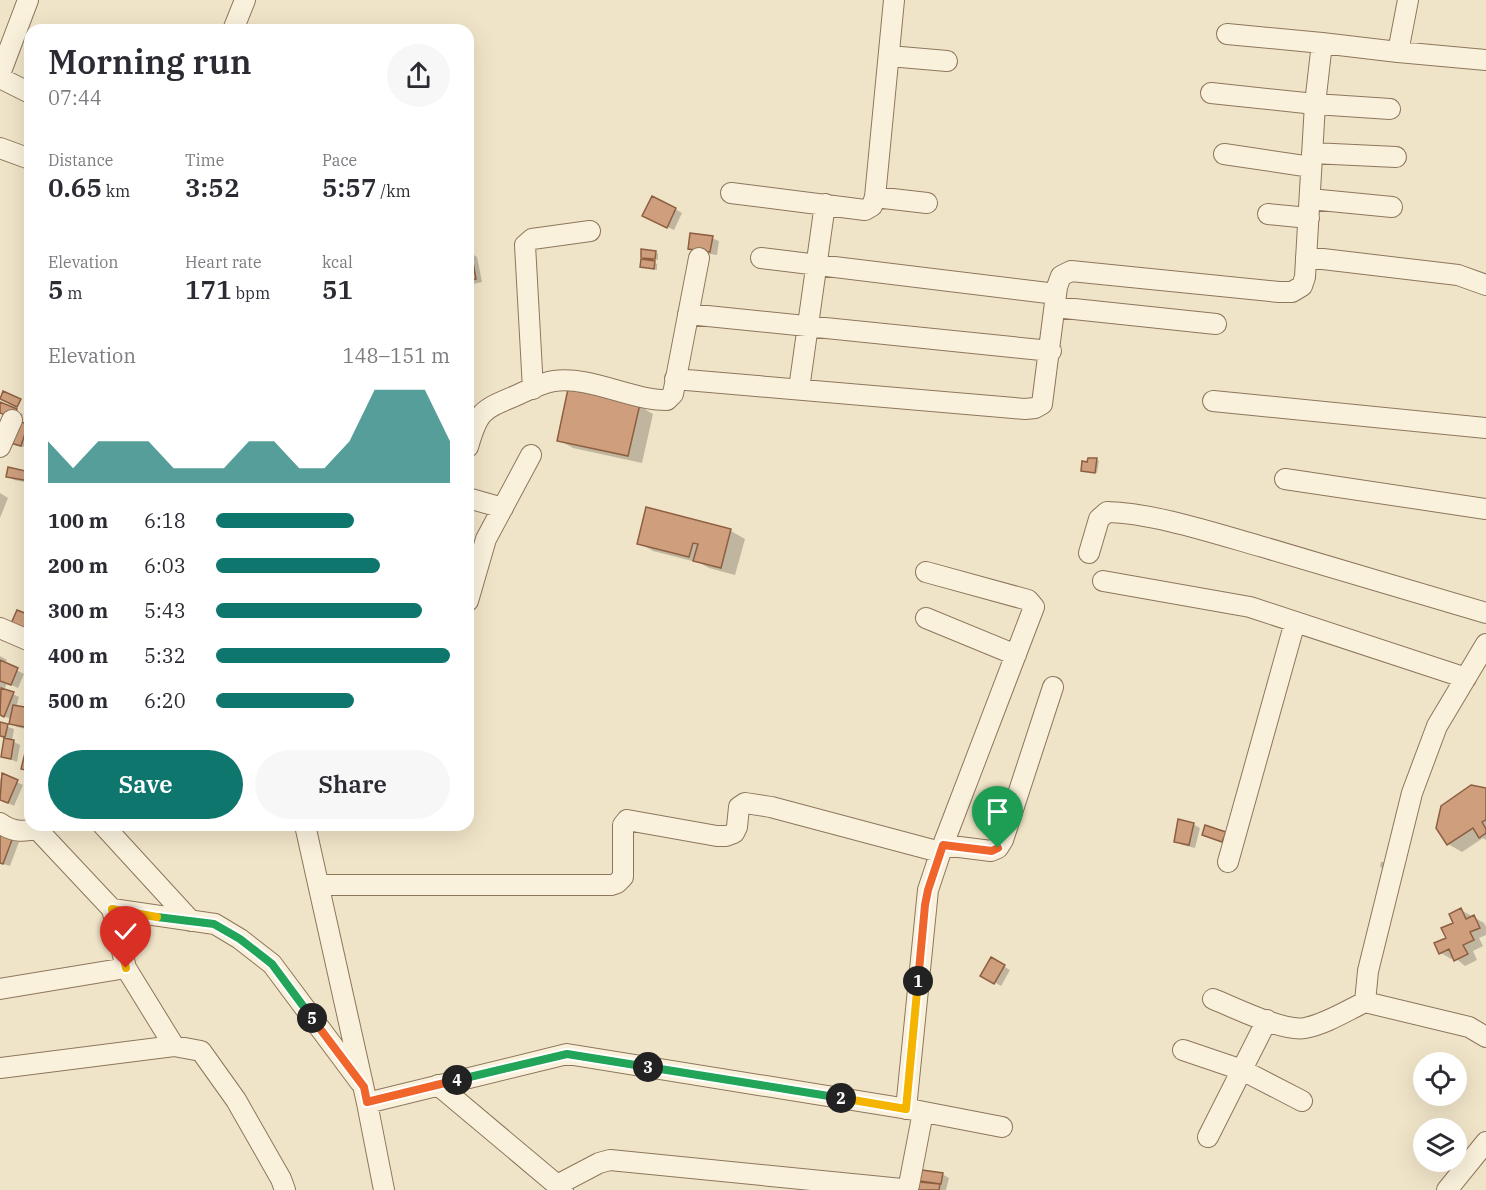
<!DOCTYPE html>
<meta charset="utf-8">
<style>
:root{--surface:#fff;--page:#f7f7f7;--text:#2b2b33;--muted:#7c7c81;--accent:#0f766e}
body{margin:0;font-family:"IBM Plex Serif",serif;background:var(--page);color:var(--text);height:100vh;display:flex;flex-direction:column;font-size:22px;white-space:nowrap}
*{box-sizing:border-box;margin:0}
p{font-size:20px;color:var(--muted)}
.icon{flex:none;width:33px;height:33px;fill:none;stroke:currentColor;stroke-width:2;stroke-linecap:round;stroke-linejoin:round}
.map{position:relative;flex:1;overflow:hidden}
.panel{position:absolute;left:24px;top:24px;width:450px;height:807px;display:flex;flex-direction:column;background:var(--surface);border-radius:18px;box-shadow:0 6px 24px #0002}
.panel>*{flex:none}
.buttons{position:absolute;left:1413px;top:1052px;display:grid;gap:12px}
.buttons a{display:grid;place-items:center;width:54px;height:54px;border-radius:50%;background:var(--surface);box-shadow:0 6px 24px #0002;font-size:30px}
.pin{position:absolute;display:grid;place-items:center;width:51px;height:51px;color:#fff;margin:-62px -26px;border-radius:50% 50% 50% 0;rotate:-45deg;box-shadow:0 0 6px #0007}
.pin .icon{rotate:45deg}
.km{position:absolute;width:30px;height:30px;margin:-15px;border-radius:50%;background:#222;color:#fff;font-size:16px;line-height:30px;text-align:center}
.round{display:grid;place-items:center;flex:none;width:63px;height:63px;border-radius:32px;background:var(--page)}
.headline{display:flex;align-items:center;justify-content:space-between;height:102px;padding:0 24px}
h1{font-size:33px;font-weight:600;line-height:45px}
.stats{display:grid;grid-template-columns:repeat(3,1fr);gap:9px;height:102px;padding:6px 24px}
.stats div{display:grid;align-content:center}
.stats b{font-size:26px;font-weight:600}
.stats small{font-size:16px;font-weight:400}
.stats p{font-size:16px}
.chart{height:168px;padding:12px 24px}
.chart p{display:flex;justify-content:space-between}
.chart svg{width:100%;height:108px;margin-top:6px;fill:var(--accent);opacity:.7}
.button{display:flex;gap:12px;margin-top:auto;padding:12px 24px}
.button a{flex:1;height:69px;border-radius:36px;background:var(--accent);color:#fff;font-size:24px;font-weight:600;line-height:69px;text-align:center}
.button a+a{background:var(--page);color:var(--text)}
ul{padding:0 24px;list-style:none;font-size:20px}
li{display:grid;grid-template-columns:96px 72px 1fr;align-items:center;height:45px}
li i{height:15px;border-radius:8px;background:var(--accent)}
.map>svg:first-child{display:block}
.shadow{fill:#0003}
.building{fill:#cf9f7d;stroke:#8d5f41;stroke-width:1.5}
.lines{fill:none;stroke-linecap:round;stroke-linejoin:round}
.minor-casing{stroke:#8d765c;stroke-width:22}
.minor{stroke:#faf1dc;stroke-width:20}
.split-1-casing{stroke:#fff;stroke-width:12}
.split-2-casing{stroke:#fff;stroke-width:12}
.split-3-casing{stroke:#fff;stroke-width:12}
.split-4-casing{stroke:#fff;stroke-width:12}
.split-5-casing{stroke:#fff;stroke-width:12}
.split-6-casing{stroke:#fff;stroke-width:12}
.split-7-casing{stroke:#fff;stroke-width:12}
.split-1{stroke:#f0652b;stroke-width:8}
.split-2{stroke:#f5b400;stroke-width:8}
.split-3{stroke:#22a559;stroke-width:8}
.split-4{stroke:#22a559;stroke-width:8}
.split-5{stroke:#f0652b;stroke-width:8}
.split-6{stroke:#22a559;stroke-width:8}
.split-7{stroke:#f5b400;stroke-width:8}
</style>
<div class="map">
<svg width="1486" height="1190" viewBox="0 0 1486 1190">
<rect width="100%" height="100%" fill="#f0e4c8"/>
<path class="shadow" d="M 675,209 L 682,213 L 674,230 L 650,219 Z
M 712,238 L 719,241 L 717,255 L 696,252 L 689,248 Z
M 656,252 L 658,254 L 658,260 L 642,257 Z
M 471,253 L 477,257 L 482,282 L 468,285 L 468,254 Z
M 655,263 L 657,264 L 657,270 L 642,267 Z
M 0,404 L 23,414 L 20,423 L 30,427 L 28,448 L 15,445 L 0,434 L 0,421 L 8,423 L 16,419 L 0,413 Z
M 639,406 L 653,414 L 642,463 L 573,448 L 559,440 Z
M 1096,460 L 1099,461 L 1097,473 L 1082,470 Z
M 30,473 L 30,483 L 14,480 L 8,476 Z
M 0,493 L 8,498 L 0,518 Z
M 648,509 L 731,531 L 745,539 L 735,575 L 709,568 L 700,563 L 653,551 L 639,543 Z
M 30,571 L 30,584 L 27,582 Z
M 0,656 L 7,660 L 4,664 L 26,675 L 28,669 L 30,669 L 30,678 L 24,674 L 18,688 L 7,683 L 4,690 L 19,697 L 16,707 L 30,710 L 30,730 L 17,727 L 11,724 L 12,719 L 0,715 Z
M 26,693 L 30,694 L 30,706 L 24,702 Z
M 0,724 L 14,729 L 12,741 L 20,745 L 17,762 L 3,756 L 6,738 L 0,737 Z
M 2,775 L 23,785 L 14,806 L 0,799 L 0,780 Z
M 1486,790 L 1486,840 L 1483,838 L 1462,852 L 1448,844 Z
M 1193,824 L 1200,828 L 1195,848 L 1182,845 L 1175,841 Z
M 0,834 L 19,842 L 10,866 L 0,863 Z
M 1381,862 L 1386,862 L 1388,870 L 1380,867 Z
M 1461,910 L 1484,923 L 1486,927 L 1486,935 L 1479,938 L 1483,946 L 1473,951 L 1477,960 L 1465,966 L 1454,957 L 1451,959 L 1441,953 Z
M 991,959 L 1010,970 L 1001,986 L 982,975 Z
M 923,1172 L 942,1174 L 949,1178 L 946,1190 L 920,1190 Z"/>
<path class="building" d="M 652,196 L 676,208 L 667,228 L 642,216 Z
M 690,233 L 713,236 L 710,252 L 688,249 Z
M 641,249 L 656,251 L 655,259 L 641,258 Z
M 471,251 L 476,279 L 468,280 L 468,252 Z
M 641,259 L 655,261 L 654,269 L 640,267 Z
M 568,389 L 640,404 L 628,456 L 557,441 Z
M 3,391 L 21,399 L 17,407 L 0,399 Z
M 0,402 L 17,409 L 14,419 L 0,413 Z
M 14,420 L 28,424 L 21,446 L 7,442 Z
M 1088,458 L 1097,458 L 1095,473 L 1081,471 L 1082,461 L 1087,462 Z
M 8,467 L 30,472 L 30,481 L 6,477 Z
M 646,507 L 731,529 L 721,568 L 693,561 L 698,544 L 693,543 L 689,557 L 637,544 Z
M 17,610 L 30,615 L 30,622 L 25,634 L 9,628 Z
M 0,660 L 18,668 L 11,685 L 0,681 Z
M 1,688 L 14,692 L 4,717 L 0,715 Z
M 13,705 L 30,708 L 30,728 L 9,724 Z
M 0,722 L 8,724 L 5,737 L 0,736 Z
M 4,738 L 14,740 L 11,759 L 1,757 Z
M 26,749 L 30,750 L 30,771 L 21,769 Z
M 2,773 L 18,780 L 8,803 L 0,800 Z
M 1471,785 L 1486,788 L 1486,820 L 1482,822 L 1486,829 L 1486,833 L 1479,838 L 1473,828 L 1447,845 L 1436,828 L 1441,806 Z
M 1178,819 L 1194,823 L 1189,845 L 1174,842 Z
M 1205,825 L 1226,832 L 1222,842 L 1202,835 Z
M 0,832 L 13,837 L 3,864 L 0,863 Z
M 1461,908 L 1466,919 L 1474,915 L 1480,928 L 1470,932 L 1474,940 L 1463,945 L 1468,954 L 1454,961 L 1449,949 L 1439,954 L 1434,943 L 1446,938 L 1441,928 L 1453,923 L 1449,914 Z
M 991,957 L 1005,965 L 994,984 L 980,976 Z
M 922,1170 L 943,1173 L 941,1184 L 920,1181 Z
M 919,1182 L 940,1184 L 939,1190 L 918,1190 Z"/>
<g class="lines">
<defs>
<path id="minor" d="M 233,30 L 245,0
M 1227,34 L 1322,43
M 1398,52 L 1486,60
M 889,56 L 947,61
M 0,74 L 28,0
M 0,78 L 30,93
M 1211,93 L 1315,104 L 1390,109
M 0,148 L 30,159
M 1312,153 L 1396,157
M 1224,154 L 1311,167
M 731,193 L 865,210 L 872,206 L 875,197 L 894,0
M 875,197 L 927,203
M 1310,199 L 1392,207
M 1268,214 L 1309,218
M 1306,257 L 1458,275 L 1486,285
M 761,258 L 1056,294
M 1055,307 L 1216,324
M 688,314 L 1051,351
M 675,379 L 1025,409 L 1035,408 L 1042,404 L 1057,287 L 1061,276 L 1071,271 L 1279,292 L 1292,292 L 1302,286 L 1305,277 L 1315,104 L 1322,43 L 1398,52 L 1408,0
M 533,389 L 525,245 L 532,239 L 590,231
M 799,389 L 825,204
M 1213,401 L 1486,428
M 0,447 L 12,420
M 468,447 C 478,412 481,410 515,396 C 527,391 540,383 554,381 C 592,376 629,400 667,400 L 673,394 L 699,258
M 1285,479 L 1486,509
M 468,498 L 503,508
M 1089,553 L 1099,519 L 1107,512 C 1154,513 1217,534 1263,547 C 1337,569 1412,591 1486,613
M 1103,581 L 1250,607 L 1466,678
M 468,601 L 486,539 L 531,455
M 926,618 L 1016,655
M 0,628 L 30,641
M 1486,644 L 1437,726 L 1412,793 L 1368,971 L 1365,1002 L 1469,1027 L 1486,1037
M 0,823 C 12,832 28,834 40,825
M 103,825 L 191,921
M 305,825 L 367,1103 L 384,1190
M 36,828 L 112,909 L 126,968 L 174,1046 L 201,1051 L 236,1100 L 281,1179 L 285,1190
M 943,845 L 991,851 L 998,848 L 1003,840 L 1053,687
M 1228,862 L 1295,622
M 319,885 L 611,885 L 617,883 L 623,877 L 623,825 L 627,820 L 717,836 L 726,836 L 734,833 L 737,827 L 739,807 L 745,803 L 771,807 L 940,852
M 112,909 L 215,924 L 240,939 L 272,964 L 360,1082
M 0,989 L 126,968
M 1213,999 C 1236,1008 1283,1032 1305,1028 C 1326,1024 1346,1011 1365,1002
M 1183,1050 L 1242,1070 L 1302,1101
M 0,1068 L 174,1046
M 438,1085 L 563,1190
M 367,1103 L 567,1054 L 914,1110 L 1002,1127
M 906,1109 L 928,890 L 943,845 L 1034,607 L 1028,600 L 926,572
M 1208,1137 L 1267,1020
M 557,1185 L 599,1163 L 610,1160 L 902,1189 L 909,1185 L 923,1112
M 1447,1190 L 1486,1142"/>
</defs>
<use href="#minor" class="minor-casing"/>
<use href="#minor" class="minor"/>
</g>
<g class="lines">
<defs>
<path id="split-1" d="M 918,981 L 925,905 L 928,890 L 943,845 L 992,851 L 998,848"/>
<path id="split-2" d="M 841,1098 L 906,1109 L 918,981"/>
<path id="split-3" d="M 648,1067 L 841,1098"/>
<path id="split-4" d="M 457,1080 L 567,1054 L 648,1067"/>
<path id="split-5" d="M 312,1018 L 364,1087 L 367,1102 L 457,1080"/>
<path id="split-6" d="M 157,917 L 214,924 L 240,939 L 272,964 L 312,1018"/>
<path id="split-7" d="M 126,968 L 112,909 L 157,917"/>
</defs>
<use href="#split-1" class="split-1-casing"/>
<use href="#split-2" class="split-2-casing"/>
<use href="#split-3" class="split-3-casing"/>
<use href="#split-4" class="split-4-casing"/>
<use href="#split-5" class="split-5-casing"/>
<use href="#split-6" class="split-6-casing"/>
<use href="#split-7" class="split-7-casing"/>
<use href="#split-1" class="split-1"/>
<use href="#split-2" class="split-2"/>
<use href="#split-3" class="split-3"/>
<use href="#split-4" class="split-4"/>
<use href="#split-5" class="split-5"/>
<use href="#split-6" class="split-6"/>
<use href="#split-7" class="split-7"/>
</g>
</svg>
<div class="buttons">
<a><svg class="icon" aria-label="locate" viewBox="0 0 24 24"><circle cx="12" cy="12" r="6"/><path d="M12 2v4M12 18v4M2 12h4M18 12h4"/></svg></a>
<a><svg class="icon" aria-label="layers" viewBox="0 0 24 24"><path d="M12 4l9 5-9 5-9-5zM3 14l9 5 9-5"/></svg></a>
</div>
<div class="pin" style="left:998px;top:848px;background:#1e9e55"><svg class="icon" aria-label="arrive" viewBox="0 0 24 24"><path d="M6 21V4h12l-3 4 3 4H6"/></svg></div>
<div class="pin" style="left:126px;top:968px;background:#d93025"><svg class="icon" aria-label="check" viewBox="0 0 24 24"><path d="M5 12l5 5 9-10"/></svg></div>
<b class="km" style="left:918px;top:981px">1</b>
<b class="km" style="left:841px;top:1098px">2</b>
<b class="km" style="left:648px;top:1067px">3</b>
<b class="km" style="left:457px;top:1080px">4</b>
<b class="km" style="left:312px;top:1018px">5</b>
<section class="panel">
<div class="headline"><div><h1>Morning run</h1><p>07:44</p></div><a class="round"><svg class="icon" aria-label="share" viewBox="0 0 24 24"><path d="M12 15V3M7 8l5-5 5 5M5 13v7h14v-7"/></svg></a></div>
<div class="stats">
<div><p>Distance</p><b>0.65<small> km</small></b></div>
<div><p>Time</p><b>3:52</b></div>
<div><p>Pace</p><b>5:57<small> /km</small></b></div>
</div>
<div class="stats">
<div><p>Elevation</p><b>5<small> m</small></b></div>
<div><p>Heart rate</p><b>171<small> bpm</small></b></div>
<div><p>kcal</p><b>51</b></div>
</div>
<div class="chart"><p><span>Elevation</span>148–151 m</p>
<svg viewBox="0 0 160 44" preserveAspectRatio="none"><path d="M0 44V27L10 38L20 27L30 27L40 27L50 38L60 38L70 38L80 27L90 27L100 38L110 38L120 27L130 6L140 6L150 6L160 27V44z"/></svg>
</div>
<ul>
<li><b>100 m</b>6:18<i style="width:59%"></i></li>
<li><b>200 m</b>6:03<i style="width:70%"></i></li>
<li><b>300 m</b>5:43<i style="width:88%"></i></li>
<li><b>400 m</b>5:32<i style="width:100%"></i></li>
<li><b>500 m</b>6:20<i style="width:59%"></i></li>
</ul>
<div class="button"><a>Save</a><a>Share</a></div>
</section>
</div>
